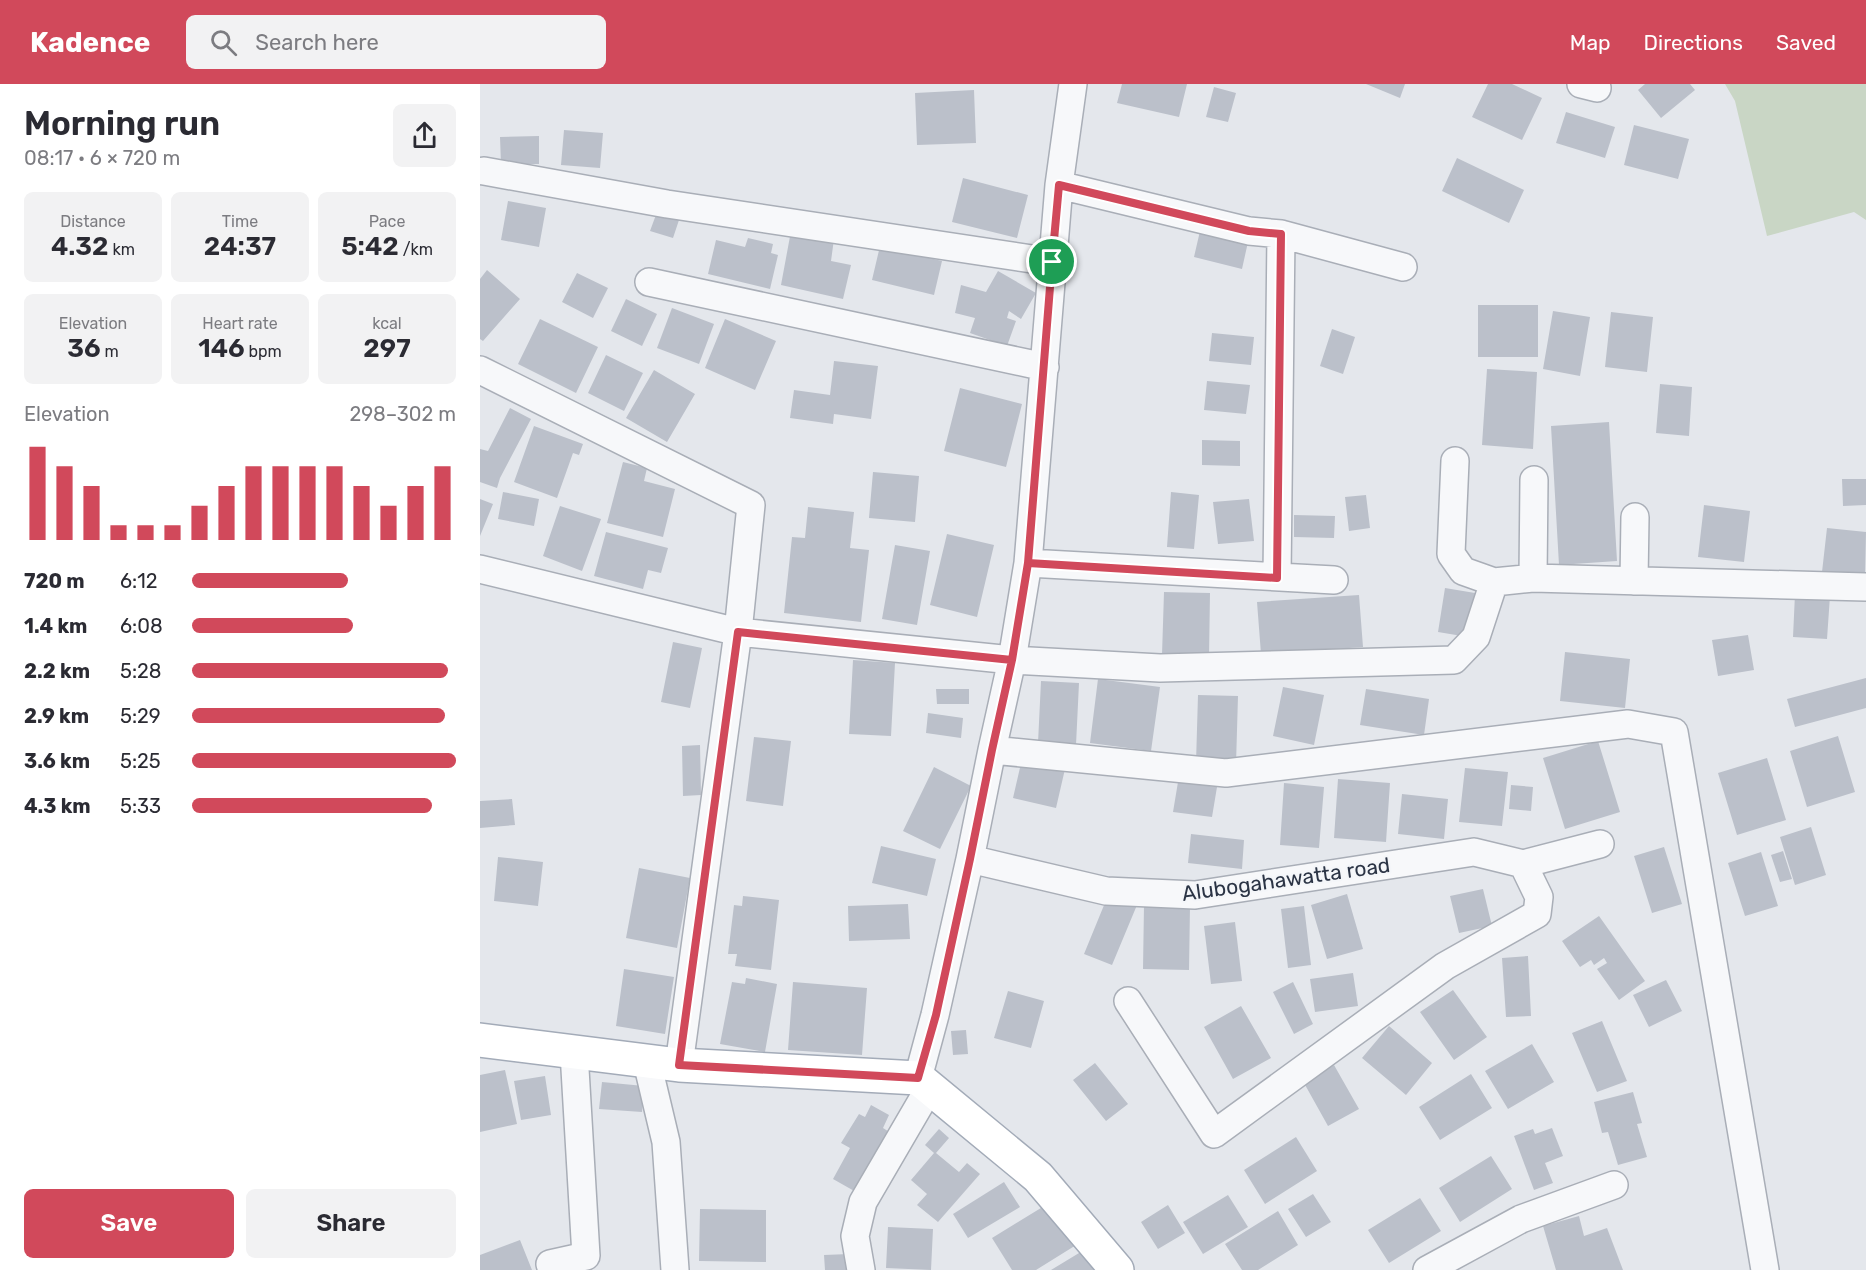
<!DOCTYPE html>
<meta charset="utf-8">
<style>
:root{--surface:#fff;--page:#f2f2f3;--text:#2b2b33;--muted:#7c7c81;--accent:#d1495b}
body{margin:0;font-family:Rubik,sans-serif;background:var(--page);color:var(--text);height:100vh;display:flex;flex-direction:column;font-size:22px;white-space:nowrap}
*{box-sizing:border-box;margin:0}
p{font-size:20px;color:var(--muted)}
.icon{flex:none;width:33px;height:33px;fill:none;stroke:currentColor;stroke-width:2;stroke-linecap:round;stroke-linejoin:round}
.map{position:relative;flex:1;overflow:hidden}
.details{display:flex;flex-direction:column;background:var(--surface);width:480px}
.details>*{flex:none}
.pin{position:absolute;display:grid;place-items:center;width:51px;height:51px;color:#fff;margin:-26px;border:3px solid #fff;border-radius:50%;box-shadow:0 2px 6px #0007}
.round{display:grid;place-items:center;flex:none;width:63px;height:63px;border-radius:9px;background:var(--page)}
.head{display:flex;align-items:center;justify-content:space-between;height:102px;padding:0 24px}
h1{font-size:33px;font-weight:600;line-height:45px}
.stats{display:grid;grid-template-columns:repeat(3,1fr);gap:9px;height:102px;padding:6px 24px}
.stats div{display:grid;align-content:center;border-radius:9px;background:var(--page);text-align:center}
.stats b{font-size:26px;font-weight:600}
.stats small{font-size:16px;font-weight:400}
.stats p{font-size:16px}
.chart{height:168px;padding:12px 24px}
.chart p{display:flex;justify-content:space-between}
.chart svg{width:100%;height:108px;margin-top:6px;stroke:var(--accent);stroke-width:6}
.primary-button{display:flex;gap:12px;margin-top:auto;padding:12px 24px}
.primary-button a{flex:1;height:69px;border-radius:9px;background:var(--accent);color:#fff;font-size:24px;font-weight:600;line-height:69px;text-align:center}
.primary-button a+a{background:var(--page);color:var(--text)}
ul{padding:0 24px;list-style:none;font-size:20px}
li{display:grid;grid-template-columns:96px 72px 1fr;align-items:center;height:45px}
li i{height:15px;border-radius:8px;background:var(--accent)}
header{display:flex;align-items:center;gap:36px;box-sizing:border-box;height:84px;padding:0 30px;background:var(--accent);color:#fff}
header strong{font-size:28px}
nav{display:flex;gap:33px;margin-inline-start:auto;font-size:21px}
.search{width:420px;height:54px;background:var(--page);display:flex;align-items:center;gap:15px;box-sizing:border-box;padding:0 21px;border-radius:9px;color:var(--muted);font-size:22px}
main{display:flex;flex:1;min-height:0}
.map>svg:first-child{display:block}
.green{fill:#c9d6c5}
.building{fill:#bbc0ca}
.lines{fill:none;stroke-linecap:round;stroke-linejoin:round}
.minor-casing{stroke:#a9aeb7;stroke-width:30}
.major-casing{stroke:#a3abb8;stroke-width:36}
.minor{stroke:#f7f8fa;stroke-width:27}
.major{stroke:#fff;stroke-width:33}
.route-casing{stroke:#fff;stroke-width:12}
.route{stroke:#d1495b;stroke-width:8}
.labels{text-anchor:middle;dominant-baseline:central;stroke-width:4.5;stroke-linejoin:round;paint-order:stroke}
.street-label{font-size:21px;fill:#2b3445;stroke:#f4f6f9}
</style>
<header>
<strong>Kadence</strong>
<div class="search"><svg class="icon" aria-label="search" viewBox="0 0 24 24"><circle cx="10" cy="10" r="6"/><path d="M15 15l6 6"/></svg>Search here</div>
<nav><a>Map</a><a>Directions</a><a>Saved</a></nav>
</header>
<main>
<section class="details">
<div class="head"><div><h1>Morning run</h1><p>08:17 · 6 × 720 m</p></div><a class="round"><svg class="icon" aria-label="share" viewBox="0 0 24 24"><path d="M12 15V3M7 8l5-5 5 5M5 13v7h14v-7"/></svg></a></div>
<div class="stats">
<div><p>Distance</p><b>4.32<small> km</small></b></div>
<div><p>Time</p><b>24:37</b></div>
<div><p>Pace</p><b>5:42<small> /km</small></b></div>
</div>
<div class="stats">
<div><p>Elevation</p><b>36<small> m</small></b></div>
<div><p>Heart rate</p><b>146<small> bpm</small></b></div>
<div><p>kcal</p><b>297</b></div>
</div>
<div class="chart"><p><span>Elevation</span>298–302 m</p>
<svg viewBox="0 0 160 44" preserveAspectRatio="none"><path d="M5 44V6M15 44V14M25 44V22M35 44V38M45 44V38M55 44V38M65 44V30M75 44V22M85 44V14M95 44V14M105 44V14M115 44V14M125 44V22M135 44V30M145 44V22M155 44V14"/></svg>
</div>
<ul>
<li><b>720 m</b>6:12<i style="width:59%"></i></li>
<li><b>1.4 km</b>6:08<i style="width:61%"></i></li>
<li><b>2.2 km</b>5:28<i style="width:97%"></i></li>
<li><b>2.9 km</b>5:29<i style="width:96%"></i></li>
<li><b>3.6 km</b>5:25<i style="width:100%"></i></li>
<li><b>4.3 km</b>5:33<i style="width:91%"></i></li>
</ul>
<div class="primary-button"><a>Save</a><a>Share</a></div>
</section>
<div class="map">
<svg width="1386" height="1186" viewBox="0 0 1386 1186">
<rect width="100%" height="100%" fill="#e4e7ec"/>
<path class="green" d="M 1245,0 L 1386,0 L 1386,136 L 1374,128 L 1287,152 L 1255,17 Z"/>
<path class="building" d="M 642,0 L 707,0 L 699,33 L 637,19 Z
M 886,0 L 925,0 L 920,14 Z
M 1008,0 L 1032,0 L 1062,14 L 1042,56 L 992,33 Z
M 1165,0 L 1210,0 L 1215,6 L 1181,34 L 1158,6 Z
M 734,3 L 756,9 L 748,38 L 726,33 Z
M 494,6 L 496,59 L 437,61 L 435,9 Z
M 1086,28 L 1135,43 L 1125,74 L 1076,59 Z
M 1154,41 L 1209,55 L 1198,95 L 1144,81 Z
M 84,46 L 123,49 L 120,84 L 81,81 Z
M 59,52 L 59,80 L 21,80 L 20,53 Z
M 977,74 L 1044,106 L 1029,139 L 962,107 Z
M 483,94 L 548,111 L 537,154 L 472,138 Z
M 28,117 L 66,124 L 59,163 L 21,156 Z
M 177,128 L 199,136 L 193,154 L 170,147 Z
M 311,147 L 354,155 L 351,177 L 371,181 L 363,215 L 301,201 Z
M 720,147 L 768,158 L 762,185 L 714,173 Z
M 268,154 L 293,160 L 291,169 L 298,171 L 290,205 L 228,190 L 236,156 L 265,163 Z
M 400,162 L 462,177 L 454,211 L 392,196 Z
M 7,186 L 40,215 L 3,257 L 0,255 L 0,195 Z
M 518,187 L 556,209 L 541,235 L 529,227 L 527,234 L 536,237 L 527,262 L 490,249 L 495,234 L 475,229 L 481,201 L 506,208 Z
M 97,189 L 128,204 L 113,234 L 82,218 Z
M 146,215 L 177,230 L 162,262 L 131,247 Z
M 998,221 L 1058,221 L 1058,273 L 998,273 Z
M 192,224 L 234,240 L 219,280 L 177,264 Z
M 1073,227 L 1110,233 L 1100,292 L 1063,285 Z
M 1131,228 L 1173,233 L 1167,288 L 1125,283 Z
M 60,235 L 118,263 L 96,309 L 38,280 Z
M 245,235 L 296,257 L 275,306 L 225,284 Z
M 852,245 L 875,253 L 863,290 L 840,282 Z
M 732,249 L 774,253 L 771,281 L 729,277 Z
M 126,271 L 163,289 L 144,327 L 108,309 Z
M 354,277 L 398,282 L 391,335 L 354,330 L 353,340 L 310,334 L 314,306 L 350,311 Z
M 1007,285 L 1057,288 L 1053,365 L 1002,361 Z
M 174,286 L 215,310 L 187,358 L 146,334 Z
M 727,297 L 770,301 L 766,330 L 724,326 Z
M 1180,300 L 1212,303 L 1209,352 L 1176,349 Z
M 480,304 L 542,320 L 526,383 L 464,367 Z
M 30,324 L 51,335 L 20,394 L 17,404 L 0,398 L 0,365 L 8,367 Z
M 1129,338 L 1137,477 L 1079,481 L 1071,342 Z
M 54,342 L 103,360 L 99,371 L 93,369 L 77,414 L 34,398 Z
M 722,356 L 760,357 L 760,382 L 722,381 Z
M 143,378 L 167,384 L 164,397 L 195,405 L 183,453 L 127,439 Z
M 393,388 L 439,392 L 435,438 L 389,434 Z
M 1362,395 L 1386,395 L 1386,421 L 1363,422 Z
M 23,408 L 59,415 L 54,442 L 18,435 Z
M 691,408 L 719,411 L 714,465 L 687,463 Z
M 886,411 L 890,444 L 869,447 L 865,413 Z
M 0,415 L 13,420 L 0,452 Z
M 769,415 L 774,457 L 738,460 L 733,418 Z
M 1224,421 L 1270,427 L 1264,478 L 1218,473 Z
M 80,422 L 121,435 L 102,487 L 63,472 Z
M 328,423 L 374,428 L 370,464 L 389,466 L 381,538 L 304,529 L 312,453 L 325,454 Z
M 814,431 L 855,432 L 854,454 L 814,453 Z
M 1347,444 L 1386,448 L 1385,493 L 1342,488 Z
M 126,448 L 188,464 L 181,489 L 168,486 L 163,505 L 114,492 Z
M 467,450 L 514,461 L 497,533 L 450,521 Z
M 415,461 L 450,467 L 437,541 L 402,535 Z
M 965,504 L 995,509 L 988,553 L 958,548 Z
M 684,508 L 730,509 L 729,573 L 682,571 Z
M 1315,510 L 1350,512 L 1347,555 L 1313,553 Z
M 879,511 L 883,563 L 781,570 L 777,518 Z
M 1268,551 L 1274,586 L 1238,592 L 1232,556 Z
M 193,558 L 222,564 L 210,624 L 181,618 Z
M 1085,568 L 1150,575 L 1145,624 L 1080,617 Z
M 373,576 L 415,579 L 411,652 L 369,650 Z
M 1386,594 L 1386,624 L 1315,643 L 1307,615 Z
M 618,595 L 680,603 L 671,667 L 610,659 Z
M 561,597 L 599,599 L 596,661 L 558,659 Z
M 803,603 L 844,611 L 834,661 L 793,652 Z
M 456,605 L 489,605 L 489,620 L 457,620 Z
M 886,605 L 949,615 L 944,651 L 880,641 Z
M 718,611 L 758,612 L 756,681 L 716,679 Z
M 448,629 L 483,634 L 481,654 L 446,649 Z
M 1358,652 L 1375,708 L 1327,723 L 1310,667 Z
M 274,653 L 311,657 L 303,722 L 266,717 Z
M 1118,657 L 1140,728 L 1085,745 L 1063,674 Z
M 220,661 L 221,711 L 203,712 L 202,662 Z
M 1287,674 L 1306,736 L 1257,751 L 1238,689 Z
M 542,675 L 585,685 L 576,724 L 533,714 Z
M 454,683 L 491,702 L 460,765 L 423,747 Z
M 985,684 L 1028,688 L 1022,742 L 979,738 Z
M 858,695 L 910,699 L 906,758 L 854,754 Z
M 698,698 L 737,703 L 732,733 L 693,728 Z
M 804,699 L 844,703 L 839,764 L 800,761 Z
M 1031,701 L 1053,703 L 1051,727 L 1029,725 Z
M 922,710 L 968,715 L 964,755 L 918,750 Z
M 32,715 L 35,741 L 0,744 L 0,717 Z
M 1331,743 L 1346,791 L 1315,801 L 1300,753 Z
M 711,750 L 764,756 L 762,785 L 708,779 Z
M 401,762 L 456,775 L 447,812 L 392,799 Z
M 1184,763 L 1202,820 L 1172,829 L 1154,772 Z
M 1303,767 L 1312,795 L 1300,798 L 1291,771 Z
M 1281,768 L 1298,822 L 1265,832 L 1248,779 Z
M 18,773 L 63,778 L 58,822 L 14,817 Z
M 159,784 L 210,794 L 197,864 L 146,854 Z
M 1003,805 L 1012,842 L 979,849 L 970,812 Z
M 629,809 L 657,821 L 632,881 L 604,870 Z
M 867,810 L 883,865 L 847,875 L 831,821 Z
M 263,812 L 299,816 L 291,886 L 255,882 L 257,870 L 248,870 L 254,821 L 262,822 Z
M 428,820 L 430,855 L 369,857 L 368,822 Z
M 664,821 L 710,822 L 709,886 L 663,885 Z
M 824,822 L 831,881 L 808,884 L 801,825 Z
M 1119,832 L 1165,897 L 1139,916 L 1117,885 L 1127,879 L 1124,874 L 1114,881 L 1111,876 L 1100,883 L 1082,857 Z
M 755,838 L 762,897 L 731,900 L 724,842 Z
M 1048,872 L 1051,932 L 1026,933 L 1022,874 Z
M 144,885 L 194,893 L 185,950 L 136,942 Z
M 873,889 L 878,922 L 835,928 L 830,895 Z
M 266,894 L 297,900 L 285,968 L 240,960 L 252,898 L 265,900 Z
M 1186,896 L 1202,927 L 1169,943 L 1153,911 Z
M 313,898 L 387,904 L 382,971 L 308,966 Z
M 813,898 L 833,940 L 814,950 L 793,908 Z
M 973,906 L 1007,953 L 974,976 L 940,928 Z
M 528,907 L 564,917 L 551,964 L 514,954 Z
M 761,922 L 791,974 L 753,995 L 724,943 Z
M 1122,937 L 1147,997 L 1117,1008 L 1092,949 Z
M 909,942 L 952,979 L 926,1011 L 882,974 Z
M 486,946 L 488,970 L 473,971 L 471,947 Z
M 1052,960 L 1074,998 L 1028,1025 L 1005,987 Z
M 615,979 L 648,1020 L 626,1037 L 593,996 Z
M 854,981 L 879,1025 L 848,1042 L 824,999 Z
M 25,986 L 37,1040 L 0,1048 L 0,991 Z
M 991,990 L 1012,1024 L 960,1056 L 939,1023 Z
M 65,992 L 71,1031 L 41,1036 L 34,997 Z
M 122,998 L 164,1002 L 162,1028 L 119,1025 Z
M 1153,1008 L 1162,1039 L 1157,1040 L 1167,1073 L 1138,1081 L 1128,1048 L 1122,1049 L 1114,1018 Z
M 391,1021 L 409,1031 L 403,1044 L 414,1051 L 376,1108 L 353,1095 L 370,1064 L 361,1059 L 379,1030 L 385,1033 Z
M 1072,1044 L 1083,1072 L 1065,1079 L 1073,1099 L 1054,1106 L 1034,1052 L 1053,1045 L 1055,1050 Z
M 459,1045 L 469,1054 L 456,1069 L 479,1088 L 487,1079 L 500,1090 L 458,1138 L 437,1121 L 447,1110 L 431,1096 L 454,1069 L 445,1061 Z
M 816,1053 L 837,1087 L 785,1120 L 764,1086 Z
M 1011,1072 L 1032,1105 L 980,1138 L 959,1104 Z
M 524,1098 L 540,1123 L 488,1154 L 473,1130 Z
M 833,1110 L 851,1138 L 826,1153 L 808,1125 Z
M 748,1111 L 768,1143 L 723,1170 L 703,1138 Z
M 940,1114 L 961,1147 L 909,1179 L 888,1146 Z
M 574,1116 L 601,1158 L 556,1186 L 532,1186 L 512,1154 Z
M 688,1121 L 705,1149 L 678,1165 L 661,1138 Z
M 220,1125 L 286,1126 L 286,1178 L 219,1177 Z
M 798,1127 L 818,1161 L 778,1186 L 762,1186 L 745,1160 Z
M 1099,1132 L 1104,1152 L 1127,1144 L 1143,1186 L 1076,1186 L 1063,1142 Z
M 408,1143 L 453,1145 L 451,1186 L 406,1184 Z
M 40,1156 L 52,1186 L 0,1186 L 0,1171 Z
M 604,1166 L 616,1186 L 571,1186 Z
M 369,1170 L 370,1186 L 345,1186 L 344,1171 Z"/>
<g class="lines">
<defs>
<path id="minor" d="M 1101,0 L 1117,4
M 4,87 L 187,120 L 572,178
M 579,101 L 769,147 L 801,150 L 797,493
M 801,150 L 923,183
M 169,198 L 565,283
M 0,286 L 271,421 L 258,548 L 199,981
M 975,377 L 971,470 L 983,487 L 1014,498
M 548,479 L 854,496
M 0,485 L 258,548 L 532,576 L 680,584 L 974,576 L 996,553 L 1014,498 L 1053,494 L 1386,503
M 1053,494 L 1054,396
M 1154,497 L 1155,433
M 512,666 L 746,689 L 1148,640 L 1194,648 L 1285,1186
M 490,775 L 626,807 L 715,811 L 994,768 L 1043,780 L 1120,760
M 648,917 L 734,1050 L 965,882 L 1057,830 L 1059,813 L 1043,780
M 167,978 L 186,1058 L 195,1186
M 438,994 L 455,931 L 490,775 L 512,666 L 532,576 L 548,479 L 579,101 L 593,0
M 72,1186 L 70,1180 L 106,1172 L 94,968
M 381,1186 L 375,1152 L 383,1118 L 450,1003
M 947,1186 L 1041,1135 L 1134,1101"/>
<path id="major" d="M 0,956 L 199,981 L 438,994 L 558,1093 L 637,1186"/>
</defs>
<use href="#minor" class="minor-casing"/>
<use href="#major" class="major-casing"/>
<use href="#minor" class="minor"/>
<use href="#major" class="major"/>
</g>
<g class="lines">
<defs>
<path id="route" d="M 572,178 L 548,479 L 532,576 L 512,666 L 490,775 L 456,931 L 438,994 L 199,981 L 258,548 L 532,576 L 548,479 L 797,494 L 801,150 L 769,147 L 579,101 L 572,178"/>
</defs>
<use href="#route" class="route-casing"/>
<use href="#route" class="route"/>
</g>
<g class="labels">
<g class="street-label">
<text transform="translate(806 795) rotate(-8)">Alubogahawatta road</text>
</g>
</g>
</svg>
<div class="pin" style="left:572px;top:178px;background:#1e9e55"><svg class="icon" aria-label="arrive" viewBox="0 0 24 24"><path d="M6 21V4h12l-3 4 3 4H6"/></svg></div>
</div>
</main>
